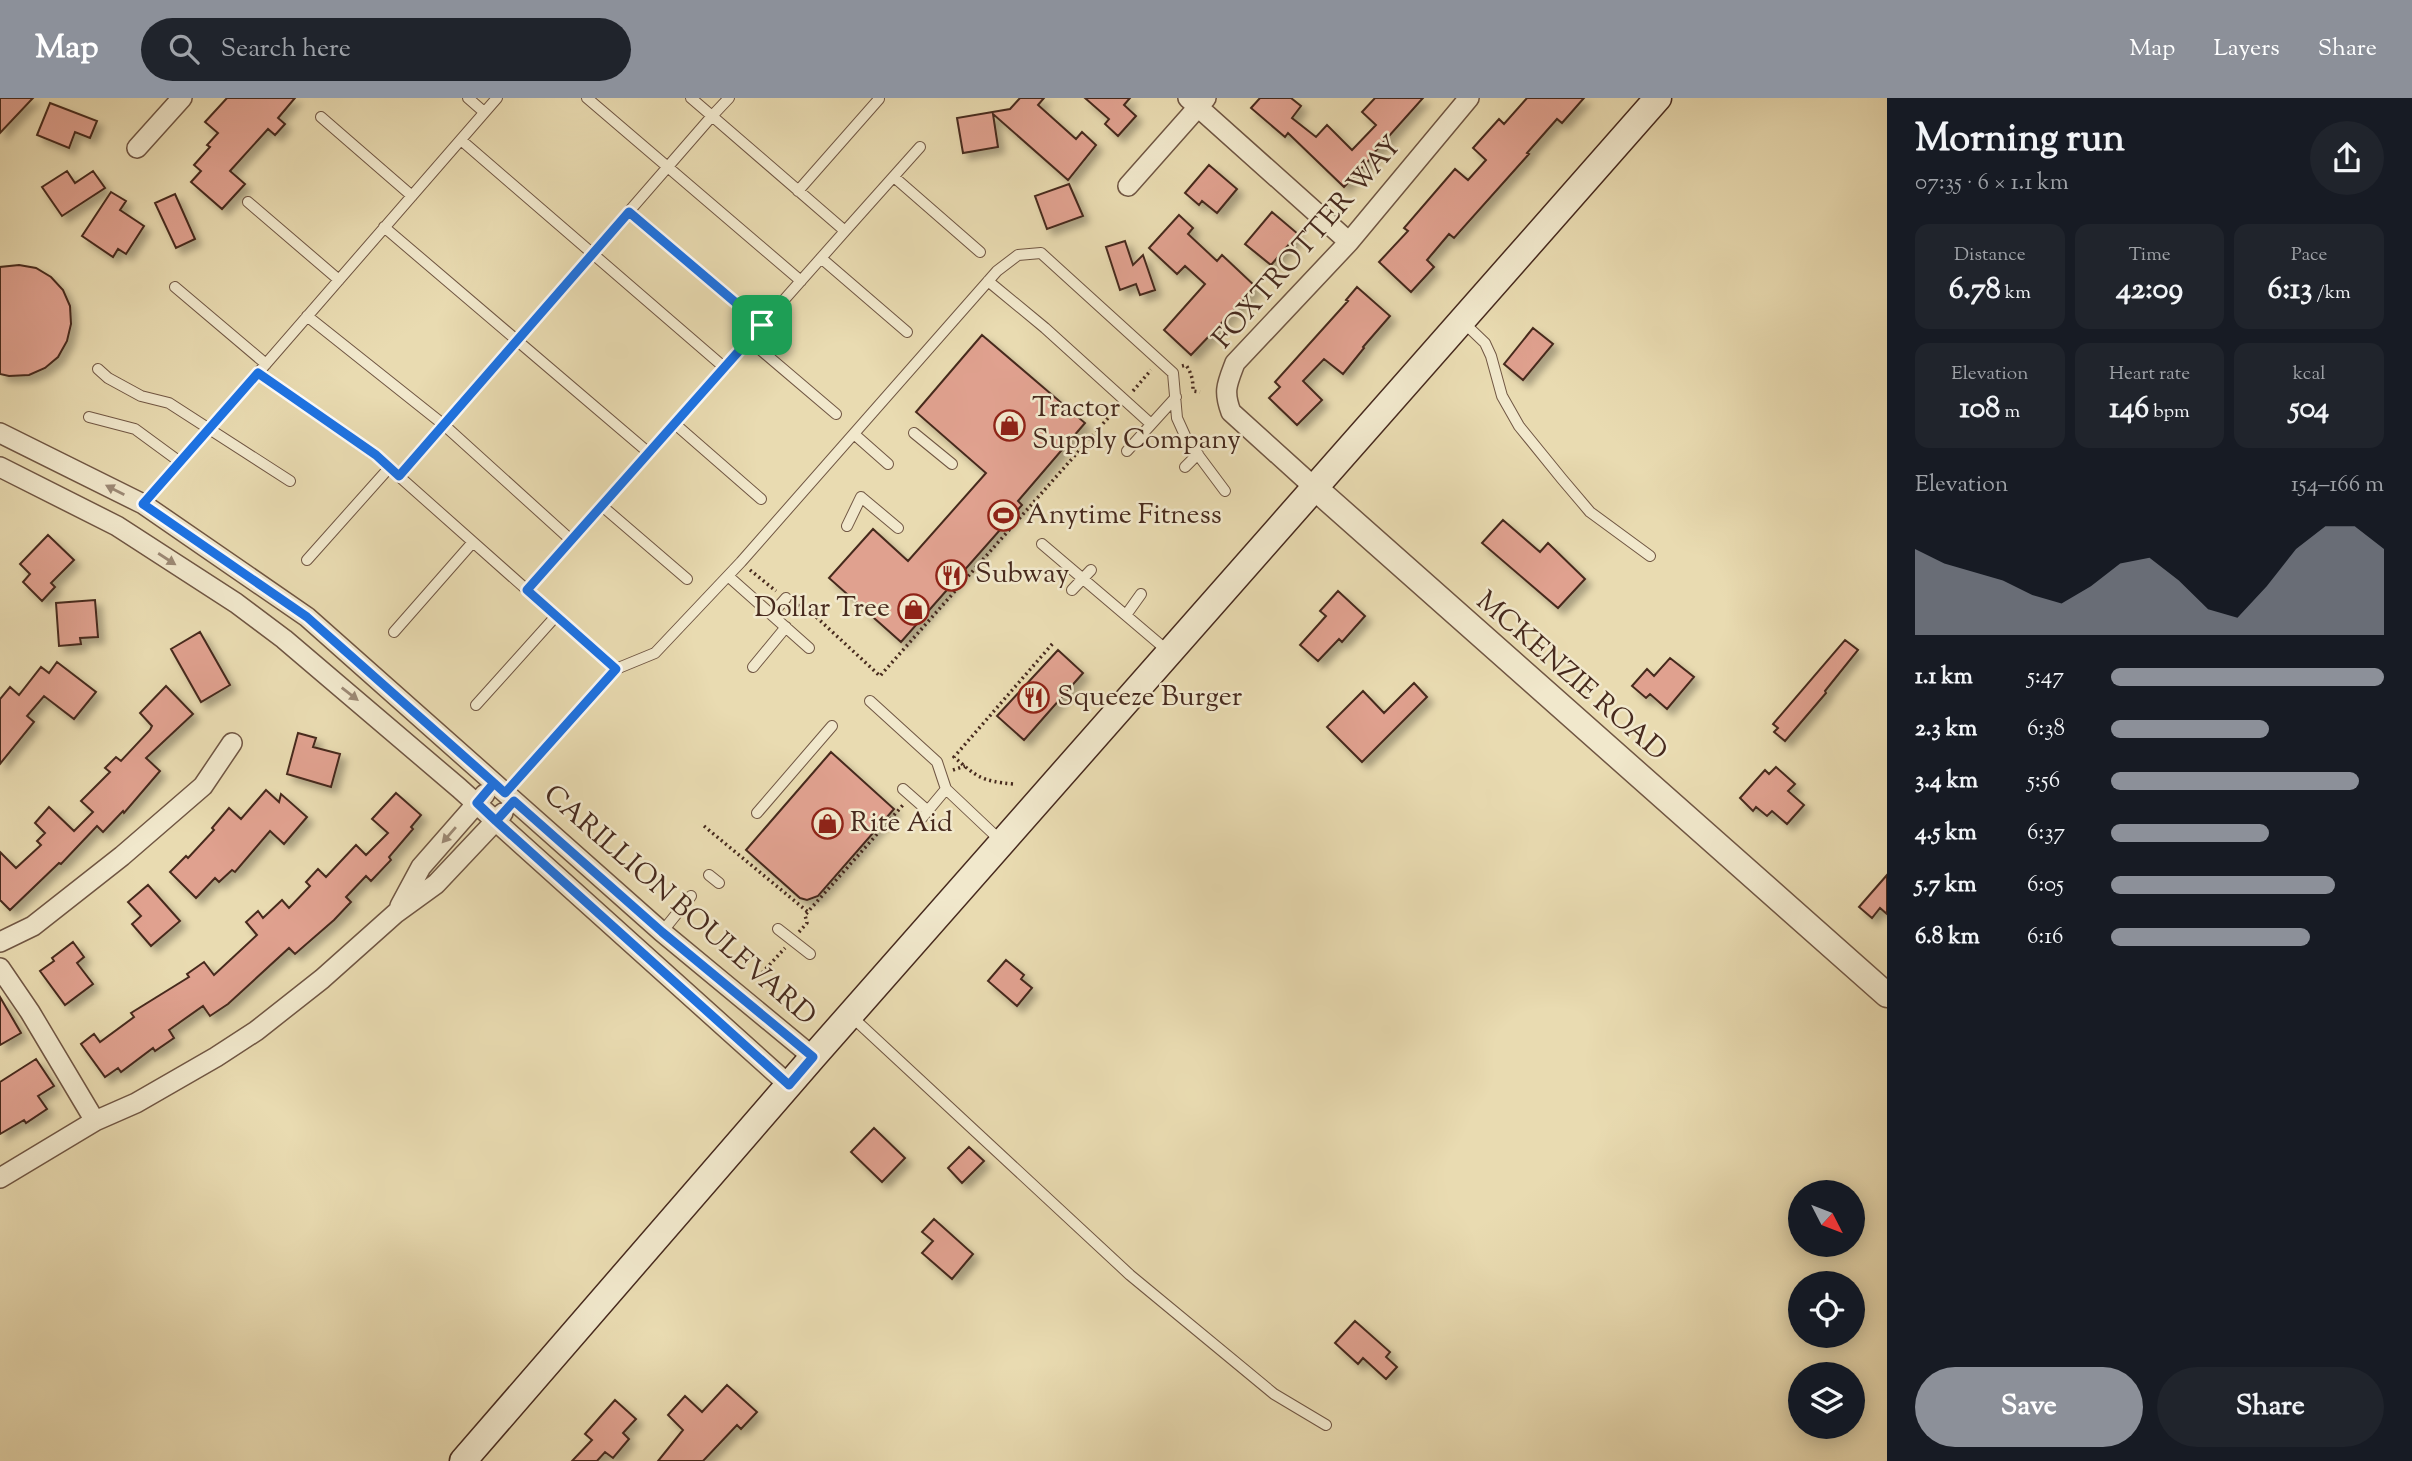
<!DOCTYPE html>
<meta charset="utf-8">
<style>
:root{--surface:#171b24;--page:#20242c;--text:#f1f3f6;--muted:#9ea1a6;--accent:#8c9099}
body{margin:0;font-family:"Sorts Mill Goudy",serif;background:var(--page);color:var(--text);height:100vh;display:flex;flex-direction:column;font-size:26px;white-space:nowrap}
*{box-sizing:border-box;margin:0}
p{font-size:23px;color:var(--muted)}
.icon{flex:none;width:38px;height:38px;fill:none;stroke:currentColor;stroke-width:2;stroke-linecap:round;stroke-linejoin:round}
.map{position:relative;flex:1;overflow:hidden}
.drawer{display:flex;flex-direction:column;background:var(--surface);width:525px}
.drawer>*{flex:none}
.needle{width:46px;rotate:132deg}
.controls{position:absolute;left:1788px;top:1082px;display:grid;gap:14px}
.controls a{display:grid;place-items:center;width:77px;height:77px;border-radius:50%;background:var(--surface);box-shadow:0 4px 18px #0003;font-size:35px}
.pin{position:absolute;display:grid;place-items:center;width:60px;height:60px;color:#fff;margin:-30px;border-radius:14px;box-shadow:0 4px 10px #0006}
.round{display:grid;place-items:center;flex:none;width:74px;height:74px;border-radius:37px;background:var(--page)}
.summary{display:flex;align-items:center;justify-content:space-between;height:119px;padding:0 28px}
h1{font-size:38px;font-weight:800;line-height:52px}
.stats{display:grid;grid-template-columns:repeat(3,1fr);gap:10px;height:119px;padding:7px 28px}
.stats div{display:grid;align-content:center;border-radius:14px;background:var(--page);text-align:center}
.stats b{font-size:30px;font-weight:800}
.stats small{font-size:19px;font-weight:400}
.stats p{font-size:19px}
.chart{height:196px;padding:14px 28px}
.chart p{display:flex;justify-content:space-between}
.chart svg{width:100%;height:126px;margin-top:7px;fill:var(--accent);opacity:.7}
.primary-button{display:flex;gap:14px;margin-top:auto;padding:14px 28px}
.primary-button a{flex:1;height:80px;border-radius:42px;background:var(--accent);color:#fff;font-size:28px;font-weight:800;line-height:80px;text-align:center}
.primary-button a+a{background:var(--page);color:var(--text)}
ul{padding:0 28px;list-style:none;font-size:23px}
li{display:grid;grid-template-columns:112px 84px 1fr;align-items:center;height:52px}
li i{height:18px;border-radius:9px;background:var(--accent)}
header{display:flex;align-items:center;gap:42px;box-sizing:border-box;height:98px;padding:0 35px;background:var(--accent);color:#fff}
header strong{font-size:33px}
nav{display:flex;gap:38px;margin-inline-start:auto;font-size:24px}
.search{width:490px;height:63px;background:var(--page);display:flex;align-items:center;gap:18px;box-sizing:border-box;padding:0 24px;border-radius:38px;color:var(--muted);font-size:26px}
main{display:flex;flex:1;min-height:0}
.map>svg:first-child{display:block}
.building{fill:#e0a18f;stroke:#472a1e;stroke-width:2;filter:url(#shadow)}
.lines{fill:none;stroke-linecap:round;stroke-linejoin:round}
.service-casing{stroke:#705643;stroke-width:12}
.minor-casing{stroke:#705643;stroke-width:22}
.tertiary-casing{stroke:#705643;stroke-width:27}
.secondary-casing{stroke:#472a1e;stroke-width:29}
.path{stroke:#472a1e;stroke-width:3.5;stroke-dasharray:2 3.5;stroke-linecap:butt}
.service{stroke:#f1e8cc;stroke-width:10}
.minor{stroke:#f1e8cc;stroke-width:19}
.tertiary{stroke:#f1e8cc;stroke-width:24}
.secondary{stroke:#f1e8cc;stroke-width:26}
.oneway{fill:#9c8975}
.route-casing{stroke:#fff;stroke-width:14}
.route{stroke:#1a73e8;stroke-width:9}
.labels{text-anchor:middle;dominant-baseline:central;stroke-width:5;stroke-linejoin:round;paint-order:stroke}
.street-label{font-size:28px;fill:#472a1e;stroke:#f1e8cc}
.poi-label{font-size:28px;fill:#472a1e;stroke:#f1e8cc;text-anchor:start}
</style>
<header>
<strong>Map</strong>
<div class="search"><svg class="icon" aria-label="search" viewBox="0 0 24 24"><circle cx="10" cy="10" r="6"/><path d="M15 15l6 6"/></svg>Search here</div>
<nav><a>Map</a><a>Layers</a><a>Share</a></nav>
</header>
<main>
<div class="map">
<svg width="1887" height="1363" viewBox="0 0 1887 1363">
<defs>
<filter id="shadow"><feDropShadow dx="6" dy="6" stdDeviation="3.5" flood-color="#0004"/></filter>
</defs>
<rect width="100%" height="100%" fill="#e9dbb1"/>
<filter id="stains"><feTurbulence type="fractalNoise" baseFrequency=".00286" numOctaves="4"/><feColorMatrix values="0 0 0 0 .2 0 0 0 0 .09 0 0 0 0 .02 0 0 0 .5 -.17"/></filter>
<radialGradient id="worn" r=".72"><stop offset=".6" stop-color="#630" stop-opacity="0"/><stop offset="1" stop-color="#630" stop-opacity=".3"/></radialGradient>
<path class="building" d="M 0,0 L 33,0 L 0,35 Z
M 227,0 L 295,0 L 278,20 L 285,26 L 275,37 L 268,31 L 230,73 L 245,86 L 222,111 L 191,84 L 201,73 L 194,67 L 210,49 L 207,47 L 218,35 L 205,24 Z
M 1020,0 L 1044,0 L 1038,7 L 1076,41 L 1082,34 L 1096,47 L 1068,82 L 993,16 L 998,49 L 963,55 L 957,20 L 1010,11 Z
M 1085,0 L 1130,0 L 1124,7 L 1136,18 L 1118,38 L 1105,26 L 1109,21 Z
M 1260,0 L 1291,0 L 1301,8 L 1292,20 L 1316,39 L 1327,27 L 1352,52 L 1376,27 L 1362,14 L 1375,0 L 1423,0 L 1372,57 L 1373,58 L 1344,89 L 1288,35 L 1285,39 L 1251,10 Z
M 1527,0 L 1584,0 L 1562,25 L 1557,21 L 1527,55 L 1529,56 L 1454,140 L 1449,136 L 1427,162 L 1434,169 L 1411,194 L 1379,164 L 1408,133 L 1404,130 L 1455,71 L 1468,82 L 1486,62 L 1473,50 L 1499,21 L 1504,26 Z
M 50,5 L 97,23 L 90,40 L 75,34 L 69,50 L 37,37 Z
M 1209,67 L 1237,91 L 1217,115 L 1202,103 L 1199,107 L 1185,95 Z
M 67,73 L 75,85 L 93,73 L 105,90 L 62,118 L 42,89 Z
M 1069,86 L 1083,118 L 1047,131 L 1035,98 Z
M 111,94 L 126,103 L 120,112 L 144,128 L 126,156 L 118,151 L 113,159 L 82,138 Z
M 175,96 L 195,141 L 176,150 L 155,105 Z
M 1272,114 L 1298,136 L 1271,167 L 1245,146 Z
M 1179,117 L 1193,130 L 1188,136 L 1217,163 L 1222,157 L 1256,189 L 1191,257 L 1164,232 L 1205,186 L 1185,168 L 1177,176 L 1149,150 Z
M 1125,143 L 1133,167 L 1143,157 L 1155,192 L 1140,197 L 1136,186 L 1120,192 L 1106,149 Z
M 19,167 L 36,170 L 51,179 L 63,192 L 70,208 L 71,226 L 67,243 L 58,259 L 45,270 L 29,277 L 9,278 L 0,276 L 0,169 Z
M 1357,189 L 1390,218 L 1363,249 L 1364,250 L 1343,276 L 1324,261 L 1303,283 L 1322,302 L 1297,327 L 1269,300 L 1280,289 L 1275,284 L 1348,203 L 1346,202 Z
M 1533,230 L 1553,246 L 1523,282 L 1504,266 Z
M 982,237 L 1085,325 L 1018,403 L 1022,407 L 901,544 L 829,480 L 873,431 L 908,463 L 986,375 L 916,314 Z
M 1503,422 L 1540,454 L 1548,445 L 1585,481 L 1558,510 L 1482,445 Z
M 48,437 L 74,462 L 51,485 L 55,489 L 42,503 L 23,484 L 30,476 L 20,466 Z
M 1338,493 L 1365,518 L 1342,544 L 1339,541 L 1318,563 L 1300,547 L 1326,518 L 1320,513 Z
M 95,502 L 98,539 L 80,540 L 81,546 L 59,548 L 56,505 Z
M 200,534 L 230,587 L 201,604 L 171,551 Z
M 1845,542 L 1858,552 L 1825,593 L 1826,595 L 1785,643 L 1774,634 L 1778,630 L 1773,626 Z
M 1058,552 L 1083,575 L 1024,642 L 997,618 Z
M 1670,560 L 1694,579 L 1667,611 L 1650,596 L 1646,600 L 1632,588 L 1647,571 L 1654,578 Z
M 57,564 L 96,594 L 74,621 L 44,598 L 27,618 L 34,624 L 0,666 L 0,601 L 10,589 L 19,597 L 41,569 L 49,575 Z
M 1414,585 L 1427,599 L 1362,664 L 1327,629 L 1363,593 L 1384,615 Z
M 166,588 L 193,616 L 146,660 L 160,673 L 124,715 L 123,713 L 103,734 L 97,728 L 61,766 L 59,765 L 10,812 L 0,802 L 0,754 L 16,770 L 41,747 L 37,743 L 45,735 L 35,725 L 49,709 L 74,733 L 93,714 L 81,703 L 110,674 L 105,670 L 116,659 L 121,663 L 150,632 L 152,628 L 140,615 Z
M 298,635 L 316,640 L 313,649 L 340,656 L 331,689 L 287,676 Z
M 831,654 L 894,711 L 818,798 L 807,802 L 800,800 L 746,752 Z
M 1776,669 L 1795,686 L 1788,693 L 1804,707 L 1787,726 L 1772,713 L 1767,718 L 1756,709 L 1753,713 L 1740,700 L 1765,672 L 1769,676 Z
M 266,692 L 279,704 L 281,696 L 307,719 L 284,746 L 270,733 L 235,774 L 232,772 L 219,784 L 215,780 L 196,800 L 170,774 L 186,758 L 188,760 L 214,732 L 212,730 L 229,710 L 241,721 Z
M 396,695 L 421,717 L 411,729 L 413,731 L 389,759 L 391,762 L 371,783 L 366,778 L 346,799 L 351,804 L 334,822 L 295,856 L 289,850 L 228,906 L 210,918 L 203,908 L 169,932 L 174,940 L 155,953 L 153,950 L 121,974 L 118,970 L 105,979 L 81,946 L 94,936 L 100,944 L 134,919 L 131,915 L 189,879 L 187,876 L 204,864 L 214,877 L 257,837 L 246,824 L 258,813 L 263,820 L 282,802 L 289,810 L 310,788 L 306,784 L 318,771 L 326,779 L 356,747 L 366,757 L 388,735 L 372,721 Z
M 1887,777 L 1887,816 L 1880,810 L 1872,820 L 1859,809 Z
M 148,787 L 180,823 L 151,848 L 132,826 L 141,818 L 128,804 Z
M 73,844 L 84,859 L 77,865 L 93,886 L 65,907 L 40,873 L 54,863 L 52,860 Z
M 1006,862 L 1024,877 L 1021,881 L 1032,890 L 1017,908 L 988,883 Z
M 0,899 L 21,935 L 0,947 Z
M 36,961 L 54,988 L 38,998 L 47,1011 L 26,1025 L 24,1022 L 0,1036 L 0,984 Z
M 874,1030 L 905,1060 L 882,1084 L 851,1054 Z
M 969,1049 L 984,1063 L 962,1085 L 948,1070 Z
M 934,1121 L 973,1156 L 952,1181 L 922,1155 L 933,1143 L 922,1134 Z
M 1355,1223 L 1390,1254 L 1386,1259 L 1397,1269 L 1386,1281 L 1363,1260 L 1358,1266 L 1335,1245 Z
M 727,1287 L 757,1314 L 741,1331 L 737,1327 L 703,1363 L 658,1363 L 683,1332 L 668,1317 L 685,1298 L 702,1314 Z
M 615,1302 L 636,1321 L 623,1335 L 629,1341 L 613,1360 L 605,1354 L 597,1363 L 572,1363 L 592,1342 L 585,1336 Z"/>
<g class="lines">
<defs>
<path id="service" d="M 468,0 L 484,14
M 587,0 L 801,183
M 321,19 L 412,98
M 461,42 L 725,270
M 894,79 L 980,154
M 798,93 L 879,1
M 248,104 L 339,182
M 629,114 L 762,227
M 384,129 L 649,355
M 845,133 L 920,49
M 821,160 L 907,234
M 988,183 L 1045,230 L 1151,326
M 175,189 L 266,266
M 307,218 L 444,327 L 571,442
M 1462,223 L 1485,245 L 1491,258 L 1502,298 L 1519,328 L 1562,381 L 1590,414 L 1650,458
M 749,242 L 836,316
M 98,271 L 108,280 L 141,298 L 169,305 L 290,383
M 258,275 L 497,0
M 89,319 L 135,331 L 180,364
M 675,326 L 761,401
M 914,335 L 952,366
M 854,336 L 888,366
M 1127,353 L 1176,299
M 1185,369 L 1198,356
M 399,378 L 712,18 L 691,0
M 143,406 L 258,275 L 375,357 L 616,571
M 602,408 L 687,481
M 847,428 L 861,399 L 898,430
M 1042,446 L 1169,554
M 307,462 L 389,370
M 728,478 L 809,550
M 527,492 L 845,133 L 712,18 L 729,0
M 1072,492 L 1091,472
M 772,516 L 786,500
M 1126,517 L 1141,496
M 394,534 L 473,444
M 753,569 L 786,529
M 870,603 L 937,664 L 946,691 L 1001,743
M 476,607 L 556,518
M 903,691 L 928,713
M 505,695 L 616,571 L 655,555 L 741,464 L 997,173 L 1018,157 L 1041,155 L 1173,275 L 1177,320 L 1187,342 L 1225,393
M 757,715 L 832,628
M 921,721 L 946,691
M 709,777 L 719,785
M 778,831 L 810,856
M 662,834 L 691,798
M 850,917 L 1130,1177 L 1274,1296 L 1326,1327"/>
<path id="minor" d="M 1188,0 L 1349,144
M 137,50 L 182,0
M 1128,88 L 1206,0
M 0,335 L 143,406 L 307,519 L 662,834 L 813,959
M 0,369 L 117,428 L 236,505 L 284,541 L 459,690 L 789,987
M 1315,390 L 1231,314 C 1223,293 1227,286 1235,265 L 1349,144 L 1469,0
M 400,808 L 421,769 L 485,696
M 0,844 L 33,828 L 122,758 L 203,688 L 232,645
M 0,870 L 30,914 L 95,1023
M 0,1080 L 95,1023 L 136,1005 L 216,959 L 256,933 L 322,881 L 396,815 L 436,786 L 503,715"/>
<path id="tertiary" d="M 1315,390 L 1887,897"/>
<path id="secondary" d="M 463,1363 L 813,959 L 1658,0"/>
</defs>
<use href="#service" class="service-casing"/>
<use href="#minor" class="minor-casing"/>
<use href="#tertiary" class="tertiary-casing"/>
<use href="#secondary" class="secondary-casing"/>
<path class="path" d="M 1182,268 L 1186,267 C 1192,276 1193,282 1193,293 L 1200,294
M 1133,293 L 1151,272
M 750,472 L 776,493
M 798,507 L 813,516 L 880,578 L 1116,311
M 953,672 L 965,668
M 1013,686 C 981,683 977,679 954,659 L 1054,544
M 704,728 L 808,814
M 799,834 L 807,825 L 805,817 L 903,707
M 762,875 L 785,850"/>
<use href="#service" class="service"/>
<use href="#minor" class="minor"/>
<use href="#tertiary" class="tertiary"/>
<use href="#secondary" class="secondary"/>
</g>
<defs><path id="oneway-solid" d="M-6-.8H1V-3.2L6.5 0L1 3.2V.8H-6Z" transform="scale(1.75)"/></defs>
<g class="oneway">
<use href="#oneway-solid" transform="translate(115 392) rotate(-153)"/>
<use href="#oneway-solid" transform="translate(167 461) rotate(33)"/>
<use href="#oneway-solid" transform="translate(350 596) rotate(38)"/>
<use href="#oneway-solid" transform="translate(449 737) rotate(131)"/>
</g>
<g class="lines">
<defs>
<path id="route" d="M 762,227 L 527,492 L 616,571 L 505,695 L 494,685 L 477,705 L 496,723 L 514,703 L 662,834 L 813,959 L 789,987 L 496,723 L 477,705 L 494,685 L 307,519 L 143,406 L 258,275 L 376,357 L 399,378 L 629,114 L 762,227"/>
</defs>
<use href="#route" class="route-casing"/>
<use href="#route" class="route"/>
</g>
<defs>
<symbol id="shop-ring" viewBox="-11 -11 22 22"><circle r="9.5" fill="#f1e8cc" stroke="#8f2418" stroke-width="1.5"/><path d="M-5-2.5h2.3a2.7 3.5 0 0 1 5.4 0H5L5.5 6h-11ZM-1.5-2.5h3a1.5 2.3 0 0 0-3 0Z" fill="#8f2418"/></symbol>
<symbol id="stadium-ring" viewBox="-11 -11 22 22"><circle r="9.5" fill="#f1e8cc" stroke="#8f2418" stroke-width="1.5"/><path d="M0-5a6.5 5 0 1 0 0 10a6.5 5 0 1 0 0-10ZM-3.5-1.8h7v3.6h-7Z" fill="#8f2418"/></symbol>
<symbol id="restaurant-ring" viewBox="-11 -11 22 22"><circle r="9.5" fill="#f1e8cc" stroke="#8f2418" stroke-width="1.5"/><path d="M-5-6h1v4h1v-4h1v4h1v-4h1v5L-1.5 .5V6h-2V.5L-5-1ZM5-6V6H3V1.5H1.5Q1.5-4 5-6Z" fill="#8f2418"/></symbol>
</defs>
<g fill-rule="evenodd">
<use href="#shop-ring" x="992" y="310" width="35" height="35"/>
<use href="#stadium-ring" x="986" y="400" width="35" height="35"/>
<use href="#restaurant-ring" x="934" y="460" width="35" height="35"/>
<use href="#shop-ring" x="896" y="494" width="35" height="35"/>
<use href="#restaurant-ring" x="1016" y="582" width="35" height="35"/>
<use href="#shop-ring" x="810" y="708" width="35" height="35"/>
</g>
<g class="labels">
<g class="street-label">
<text transform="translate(1308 145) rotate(-49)">FOXTROTTER WAY</text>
<text transform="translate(1571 579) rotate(41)">MCKENZIE ROAD</text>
<text transform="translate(679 808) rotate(41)">CARILLION BOULEVARD</text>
</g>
<g class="poi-label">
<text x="1032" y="311">Tractor<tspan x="1032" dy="32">Supply Company</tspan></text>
<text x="1026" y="418">Anytime Fitness</text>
<text x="975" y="477">Subway</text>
<text x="890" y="511" text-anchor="end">Dollar Tree</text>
<text x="1057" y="600">Squeeze Burger</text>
<text x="850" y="726">Rite Aid</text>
</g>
</g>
<rect width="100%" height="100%" filter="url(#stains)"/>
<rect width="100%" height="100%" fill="url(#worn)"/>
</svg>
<div class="controls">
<a><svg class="needle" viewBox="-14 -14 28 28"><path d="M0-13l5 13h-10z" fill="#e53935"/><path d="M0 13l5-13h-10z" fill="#9ea1a6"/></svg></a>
<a><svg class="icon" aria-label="locate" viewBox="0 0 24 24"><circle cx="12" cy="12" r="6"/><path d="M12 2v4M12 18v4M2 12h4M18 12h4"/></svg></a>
<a><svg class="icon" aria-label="layers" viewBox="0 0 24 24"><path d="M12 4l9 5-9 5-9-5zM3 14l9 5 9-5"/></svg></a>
</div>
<div class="pin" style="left:762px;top:227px;background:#1e9e55"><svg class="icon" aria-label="arrive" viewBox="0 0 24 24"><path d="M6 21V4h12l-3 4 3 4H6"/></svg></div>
</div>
<section class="drawer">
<div class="summary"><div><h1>Morning run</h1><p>07:35 · 6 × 1.1 km</p></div><a class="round"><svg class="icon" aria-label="share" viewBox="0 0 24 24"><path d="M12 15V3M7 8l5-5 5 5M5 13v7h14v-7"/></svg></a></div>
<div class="stats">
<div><p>Distance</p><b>6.78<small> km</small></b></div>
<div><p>Time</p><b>42:09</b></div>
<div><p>Pace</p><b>6:13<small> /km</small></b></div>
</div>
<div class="stats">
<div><p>Elevation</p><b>108<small> m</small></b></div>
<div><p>Heart rate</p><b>146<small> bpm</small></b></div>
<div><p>kcal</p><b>504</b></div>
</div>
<div class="chart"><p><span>Elevation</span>154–166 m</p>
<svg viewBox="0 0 160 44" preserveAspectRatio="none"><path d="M0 44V14L10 19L20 22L30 25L40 30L50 33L60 27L70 19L80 17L90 25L100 35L110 38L120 27L130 14L140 6L150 6L160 14V44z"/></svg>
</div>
<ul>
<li><b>1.1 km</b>5:47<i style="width:100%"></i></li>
<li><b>2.3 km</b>6:38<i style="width:58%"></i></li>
<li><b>3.4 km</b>5:56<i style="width:91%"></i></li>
<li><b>4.5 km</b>6:37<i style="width:58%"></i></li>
<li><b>5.7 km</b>6:05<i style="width:82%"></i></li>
<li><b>6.8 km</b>6:16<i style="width:73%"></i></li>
</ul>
<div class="primary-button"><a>Save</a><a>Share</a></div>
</section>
</main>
